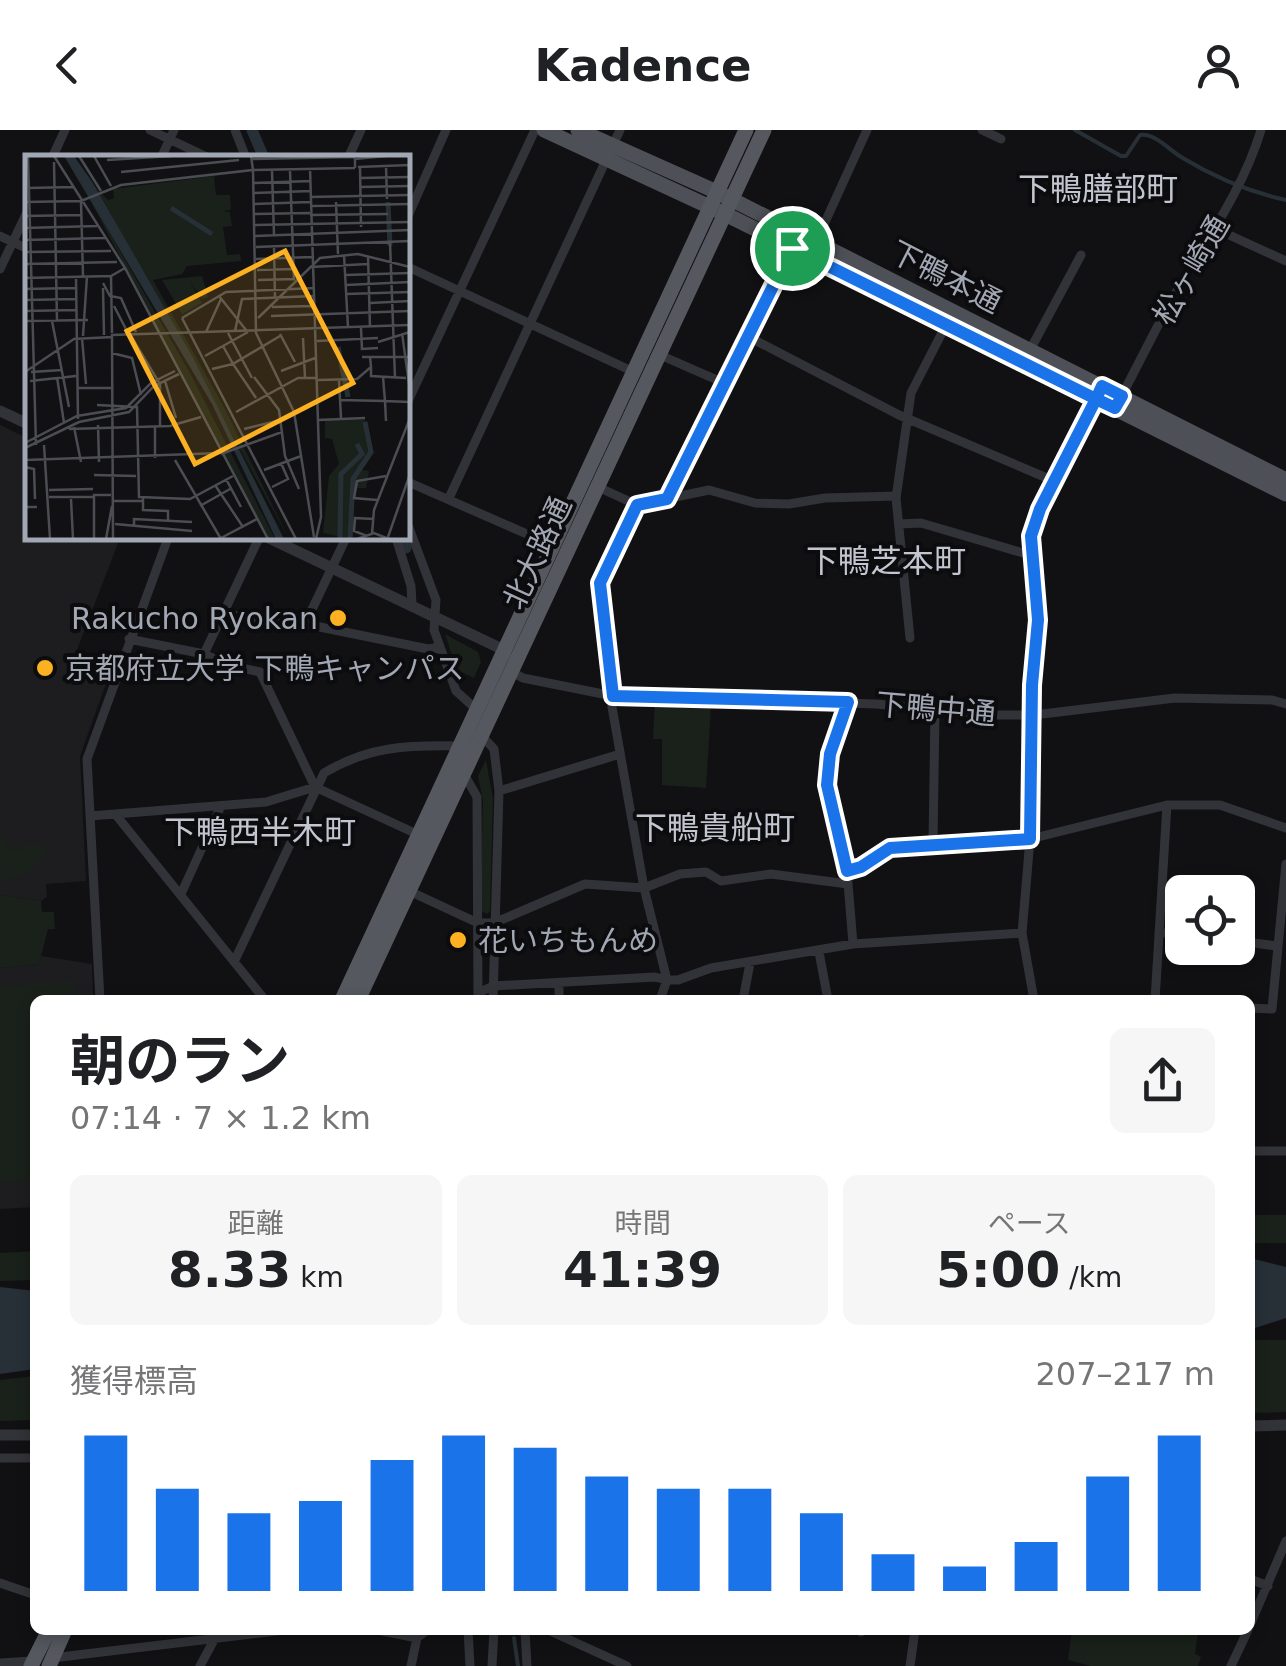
<!DOCTYPE html>
<html lang="ja">
<meta charset="utf-8">
<style>
:root{--surface:#fff;--page:#f6f6f6;--text:#202124;--muted:#757577;--accent:#1a73e8}
body{margin:0;font-family:"DejaVu Sans","Noto Sans JP",sans-serif;background:var(--page);color:var(--text);height:100vh;display:flex;flex-direction:column;font-size:38px;white-space:nowrap}
*{box-sizing:border-box;margin:0}
p{font-size:32px;color:var(--muted)}
.icon{flex:none;width:55px;height:55px;fill:none;stroke:currentColor;stroke-width:2;stroke-linecap:round;stroke-linejoin:round}
.map{position:relative;flex:1;overflow:hidden}
.details{position:absolute;left:30px;top:865px;width:1225px;height:640px;display:flex;flex-direction:column;background:var(--surface);border-radius:15px;box-shadow:0 5px 15px #0003}
.details>*{flex:none}
.buttons{position:absolute;left:1165px;top:745px;display:grid;gap:20px}
.buttons a{display:grid;place-items:center;width:90px;height:90px;border-radius:15px;background:var(--surface);box-shadow:0 5px 15px #0003;font-size:50px}
.pin{position:absolute;display:grid;place-items:center;width:85px;height:85px;color:#fff;margin:-42px;border:5px solid #fff;border-radius:50%;box-shadow:0 2px 10px #0007}
.round{display:grid;place-items:center;flex:none;width:105px;height:105px;border-radius:15px;background:var(--page)}
.summary{display:flex;align-items:center;justify-content:space-between;height:170px;padding:0 40px}
h1{font-size:55px;font-weight:700;line-height:75px}
.stats{display:grid;grid-template-columns:repeat(3,1fr);gap:15px;height:170px;padding:10px 40px}
.stats div{display:grid;align-content:center;border-radius:15px;background:var(--page);text-align:center}
.stats b{font-size:50px;font-weight:700}
.stats small{font-size:28px;font-weight:400}
.stats p{font-size:28px}
.chart{height:280px;padding:20px 40px}
.chart p{display:flex;justify-content:space-between}
.chart svg{width:100%;height:180px;margin-top:10px;stroke:var(--accent);stroke-width:6}
header{display:flex;justify-content:space-between;align-items:center;height:130px;padding:0 40px;background:var(--surface);font-size:45px;font-weight:700}
.map>svg:first-child{display:block}
.built{fill:#1d1d20}
.green{fill:#19211a}
.water{fill:#273037}
.lines{fill:none;stroke-linecap:round;stroke-linejoin:round}
.stream{stroke:#273037;stroke-width:4}
.canal{stroke:#273037;stroke-width:11}
.minor{stroke:#323338;stroke-width:9}
.tertiary{stroke:#323338;stroke-width:11}
.primary{stroke:#4e5057;stroke-width:15}
.trunk{stroke:#565860;stroke-width:15}
.route-casing{stroke:#fff;stroke-width:20}
.route{stroke:#1a73e8;stroke-width:12}
.poi-dot{fill:#fbb121;stroke:#0c0c0e;stroke-width:4}
.labels{text-anchor:middle;dominant-baseline:central;stroke-width:8;stroke-linejoin:round;paint-order:stroke}
.street-label{font-size:30px;fill:#a2a7b4;stroke:#0c0c0e}
.poi-label{font-size:30px;fill:#a2a7b4;stroke:#0c0c0e;text-anchor:start}
.neighbourhood-label{font-size:32px;fill:#c3c6d0;stroke:#0c0c0e}
.inset-river{fill:none;stroke:#273037;stroke-width:5}
.inset-road{fill:none;stroke:#4b4d53;stroke-width:2.5}
.view{fill:#fbb121;fill-opacity:0.15;stroke:#fbb121;stroke-width:5}
.inset-edge{fill:none;stroke:#a2a7b4;stroke-width:5}
</style>
<header><svg class="icon" aria-label="back" viewBox="0 0 24 24"><path d="M15 5l-7 7 7 7"/></svg>Kadence<svg class="icon" aria-label="person" viewBox="0 0 24 24"><circle cx="12" cy="8" r="4"/><path d="M4 21q1-7 8-7t8 7"/></svg></header>
<div class="map">
<svg width="1286" height="1536" viewBox="0 0 1286 1536">
<rect width="100%" height="100%" fill="#111113"/>
<path class="built" d="M 0,295 L 27,308 L 28,408 L 120,408 L 73,530 L 109,545 L 80,626 L 86,751 L 46,754 L 47,767 L 41,771 L 0,765 Z
M 41,826 L 92,834 L 93,870 L 35,870 L 35,1077 L 0,1079 L 0,838 L 39,834 Z"/>
<path class="green" d="M 445,504 L 478,522 L 481,532 L 474,548 L 457,540 Z
M 655,570 L 707,572 L 711,576 L 706,658 L 662,655 L 662,609 L 653,609 Z
M 486,630 L 493,669 L 490,781 L 487,784 L 480,780 L 483,671 L 478,646 Z
M 0,701 L 7,716 L 15,721 L 30,714 L 47,718 C 36,744 25,744 0,752 Z
M 0,765 L 41,771 L 42,782 L 54,782 L 55,799 L 48,799 L 39,834 L 0,838 Z
M 74,851 L 75,870 L 35,870 L 35,1051 L 0,1053 L 0,857 Z
M 1250,1085 L 1286,1085 L 1286,1113 L 1250,1113 Z
M 35,1121 L 35,1150 L 0,1151 L 0,1123 Z
M 1250,1210 L 1286,1210 L 1286,1282 L 1250,1283 Z
M 35,1246 L 35,1290 L 0,1291 L 0,1250 Z
M 1072,1500 L 1190,1500 L 1198,1503 L 1195,1524 L 1201,1527 L 1198,1536 L 1091,1536 L 1068,1530 Z"/>
<path class="water" d="M 1250,1128 L 1286,1137 L 1286,1188 L 1252,1199 Z
M 0,1157 L 35,1161 L 35,1239 L 0,1244 Z"/>
<g class="lines">
<path class="stream" d="M 1075,0 L 1121,26 L 1126,26 L 1140,5 C 1155,3 1168,19 1181,27 C 1214,47 1249,62 1286,70
M 514,1508 L 518,1536"/>
<path class="canal" d="M 252,0 L 264,28
M 402,408 L 406,418"/>
<path class="minor" d="M 150,0 L 209,28
M 235,0 L 246,28
M 982,0 L 1001,9
M 52,28 L 65,0
M 161,28 L 174,0
M 348,28 L 361,0
M 408,86 L 446,0
M 1216,99 L 1286,131
M 0,106 L 28,119
M 816,112 L 867,0
M 408,137 L 634,242
M 0,139 L 28,80
M 747,206 L 899,285 L 1054,351
M 1030,220 L 1081,125
M 660,225 L 724,253
M 1121,267 C 1139,233 1156,198 1175,164 C 1206,110 1243,60 1261,0
M 408,271 L 535,0
M 408,352 L 552,415
M 598,357 L 637,375 L 709,360 L 755,373 L 789,374 L 825,368 L 896,366
M 449,368 L 620,0
M 667,369 L 793,115
M 637,375 L 600,453 L 612,577 L 644,758 L 667,850 L 678,850 L 711,838 L 853,814 L 1022,803
M 899,394 L 921,393 L 1030,425
M 408,395 L 436,470 L 434,500 L 456,561 L 477,580
M 259,408 L 204,524 L 228,535 L 260,542 L 315,657 L 419,705
M 396,408 L 411,456 L 412,474
M 223,484 L 305,494 L 428,519 L 440,517
M 305,494 L 346,408
M 910,508 L 896,368 L 911,263 L 947,193
M 129,509 L 204,524
M 512,542 L 523,548 L 613,566 L 876,574 L 987,585 L 1034,585 L 1175,568 L 1272,570 L 1286,574
M 848,572 L 830,623 L 827,655 L 847,741 L 853,814
M 482,606 L 494,619 L 499,661 L 493,870
M 464,644 L 477,667 L 478,870
M 499,661 L 620,624
M 116,685 L 265,870
M 90,686 L 266,672 L 315,657
M 933,713 L 935,581
M 847,741 L 861,737 L 890,718 L 1030,709 L 1167,675 L 1220,675 L 1286,698
M 409,761 L 478,793 L 494,793 L 585,754 L 644,758 L 680,744 L 706,742 L 721,751 L 771,744 L 848,754
M 181,764 L 221,676
M 1159,802 L 1182,805
M 1238,811 L 1277,816
M 819,822 L 828,870
M 234,832 L 324,643 C 369,616 408,615 460,616
M 559,853 L 559,870
M 478,863 L 493,856 L 655,847 L 667,850 L 660,870
M 100,870 L 87,629 L 168,408
M 743,870 L 750,833
M 1034,870 L 1022,803 L 1030,709 L 1032,555 L 1038,490 L 1031,406 L 1040,379 L 1098,266
M 1155,870 L 1167,675
M 1250,878 L 1272,879 L 1286,734
M 1250,1021 L 1286,1021
M 0,1328 L 35,1328
M 1250,1449 L 1268,1456
M 0,1453 L 35,1465
M 1250,1495 L 1286,1411
M 377,1500 L 417,1508 L 427,1500
M 468,1500 L 470,1536
M 525,1500 L 527,1536
M 548,1500 L 627,1536
M 861,1500 L 861,1502
M 52,1528 L 285,1500
M 0,1533 L 32,1531
M 200,1536 L 215,1508
M 411,1536 L 417,1508
M 492,1536 L 494,1500
M 910,1536 L 915,1500
M 1231,1536 L 1248,1500"/>
<path class="tertiary" d="M 0,281 L 28,294
M 269,408 L 504,520 L 506,525
M 1250,1296 L 1286,1295
M 0,1305 L 35,1305"/>
<path class="primary" d="M 544,0 L 725,84 L 1286,364
M 578,0 L 717,62 L 1286,350"/>
<path class="trunk" d="M 342,870 L 746,0
M 358,870 L 764,0
M 31,1536 L 49,1500
M 49,1536 L 65,1500"/>
</g>
<g class="lines">
<defs>
<path id="route" d="M 792,118 L 667,369 L 637,375 L 600,453 L 613,566 L 848,572 L 830,624 L 827,655 L 847,741 L 861,737 L 890,718 L 1030,709 L 1032,555 L 1038,490 L 1031,406 L 1040,379 L 1096,269 L 1115,278 L 1122,266 L 1102,256 L 1096,269 L 792,118"/>
</defs>
<use href="#route" class="route-casing"/>
<use href="#route" class="route"/>
</g>
<g class="poi-dot">
<circle cx="338" cy="488" r="10"/>
<circle cx="45" cy="538" r="10"/>
<circle cx="458" cy="810" r="10"/>
</g>
<g class="labels">
<g class="street-label">
<text transform="translate(1191 140) rotate(-60)">松ヶ崎通</text>
<text transform="translate(946 147) rotate(27)">下鴨本通</text>
<text transform="translate(537 423) rotate(-65)">北大路通</text>
<text transform="translate(936 579) rotate(5)">下鴨中通</text>
</g>
<g class="poi-label">
<text x="318" y="488" text-anchor="end">Rakucho Ryokan</text>
<text x="65" y="538">京都府立大学 下鴨キャンパス</text>
<text x="478" y="810">花いちもんめ</text>
</g>
<g class="neighbourhood-label">
<text x="1098" y="59">下鴨膳部町</text>
<text x="886" y="431">下鴨芝本町</text>
<text x="715" y="698">下鴨貴船町</text>
<text x="260" y="702">下鴨西半木町</text>
</g>
</g>
<g transform="translate(25 25)">
<rect width="385" height="385" fill="#111113"/>
<path d="M 189,21 L 191,40 L 205,40 L 206,55 L 197,56 L 205,57 L 207,71 L 198,72 L 202,100 L 215,99 L 216,106 L 162,111 L 157,119 L 128,125 L 200,254 L 264,384 L 72,34 L 83,45 L 89,43 L 88,34 ZM 55,26 L 166,220 L 250,384 L 244,384 ZM 177,121 L 183,142 L 177,144 L 165,126 L 177,148 L 157,159 L 137,125 ZM 300,265 L 340,265 L 349,298 L 337,315 L 344,316 L 341,333 L 331,333 L 328,344 L 327,384 L 298,378 L 304,321 L 314,309 L 307,284 L 300,283 Z" fill="#19211a"/>
<path d="M 39,1 L 49,1 L 68,28 L 167,201 L 259,384 L 251,384 L 187,249 Z" fill="#273037"/>
<path class="inset-river" d="M 363,47 L 365,91M 146,53 L 187,79M 313,192 L 323,242M 315,383 L 316,319 L 337,299 L 332,289M 325,384 L 328,324 L 346,297 L 340,267"/>
<path class="inset-road" d="M 3,1 L 11,290M 29,1 L 100,113 L 243,384M 54,1 L 76,36M 69,1 L 86,31M 226,1 L 228,15 L 330,13M 226,4 L 330,2M 82,5 L 147,1M 29,7 L 32,166M 361,11 L 362,44M 333,12 L 385,10M 335,12 L 336,72M 285,13 L 296,362 L 291,384M 330,13 L 330,4 L 361,1M 247,16 L 249,80M 96,17 L 214,5M 335,23 L 385,22M 229,28 L 286,26M 335,32 L 385,31M 3,33 L 48,32M 229,38 L 286,36M 285,42 L 385,40M 0,47 L 56,46 L 96,30 L 228,15 L 231,178 L 269,257 L 289,382M 56,47 L 58,121M 311,47 L 313,99M 229,49 L 285,47M 285,51 L 385,49M 230,59 L 285,58M 285,60 L 363,59M 0,61 L 56,60M 230,70 L 385,67M 0,73 L 72,71M 230,81 L 385,75M 0,85 L 80,83M 365,87 L 370,223M 249,91 L 250,143M 231,92 L 385,86M 0,97 L 86,96M 319,100 L 323,172M 343,101 L 345,173M 231,104 L 287,102M 0,109 L 92,107M 286,112 L 343,109M 232,115 L 269,114M 320,120 L 385,118M 86,121 L 87,178M 51,122 L 53,264M 0,123 L 86,121 L 100,113M 233,125 L 269,124 L 265,16M 78,128 L 85,141 L 96,143 L 111,177M 321,130 L 385,127M 78,133 L 79,180M 0,134 L 51,133M 321,139 L 385,137M 194,141 L 221,175M 0,145 L 51,144M 345,148 L 385,146M 89,151 L 104,180M 247,152 L 289,151M 0,156 L 52,155M 246,161 L 385,156M 157,163 L 271,384M 157,163 L 201,137 L 290,133M 233,163 L 295,103 L 333,99 L 385,112M 0,166 L 63,165M 27,166 L 44,252M 336,173 L 337,194 L 353,193M 210,176 L 217,144 L 289,141M 181,177 L 196,144M 203,178 L 227,223M 377,178 L 385,236M 255,179 L 270,207M 58,181 L 62,121M 106,181 L 135,229 L 135,271M 57,183 L 61,229M 278,183 L 280,223M 292,186 L 353,183M 353,187 L 385,177M 87,198 L 107,203 L 116,240M 180,201 L 223,177M 337,202 L 385,202M 346,212 L 346,221 L 381,223M 187,214 L 208,209 L 198,191M 256,216 L 290,203M 0,217 L 49,184 L 87,182M 6,217 L 37,215M 32,222 L 39,268M 229,222 L 254,255 L 260,301 L 274,334M 358,222 L 360,246 L 385,247M 293,225 L 332,224 L 346,212 L 345,202M 5,226 L 51,221M 140,226 L 151,263M 314,226 L 316,263M 53,233 L 87,233M 231,243 L 208,209 L 255,181M 314,245 L 360,246 L 361,266M 72,250 L 112,252 L 114,342 L 165,344 L 208,321M 211,257 L 273,223 L 292,223M 293,265 L 340,263M 73,270 L 74,307M 49,272 L 56,307M 44,274 L 145,271 L 176,262M 219,274 L 256,265M 0,288 L 52,261 L 101,253 L 126,228 L 150,216M 19,290 L 25,384M 0,293 L 54,267 L 104,257 L 129,231 L 154,219M 196,299 L 257,277M 130,303 L 130,271M 0,305 L 196,298M 150,305 L 196,384M 0,312 L 9,314 L 10,344M 239,315 L 276,301M 69,320 L 111,321M 201,324 L 216,352M 190,330 L 218,372M 247,332 L 263,324 L 256,308M 24,335 L 68,334M 24,342 L 69,342M 118,343 L 118,355 L 143,356 L 143,366M 46,344 L 48,384M 352,345 L 329,343 L 332,326 L 361,321M 87,346 L 118,346M 175,351 L 205,334M 90,369 L 167,376M 109,371 L 109,364 L 167,367M 347,379 L 349,355 L 385,263M 342,381 L 329,376 L 330,363 L 349,364M 363,382 L 385,319M 196,383 L 232,364M 1,384 L 0,352 L 12,352M 69,384 L 69,340 L 86,340M 81,384 L 87,351M 88,384 L 87,180 L 385,170M 332,384 L 349,378 L 364,384"/>
<path class="view" d="M 260,96 L 328,228 L 170,309 L 102,176 Z"/>
<rect width="385" height="385" class="inset-edge"/>
</g>
</svg>
<div class="buttons">
<a><svg class="icon" aria-label="locate" viewBox="0 0 24 24"><circle cx="12" cy="12" r="6"/><path d="M12 2v4M12 18v4M2 12h4M18 12h4"/></svg></a>
</div>
<div class="pin" style="left:792px;top:118px;background:#1e9e55"><svg class="icon" aria-label="arrive" viewBox="0 0 24 24"><path d="M6 21V4h12l-3 4 3 4H6"/></svg></div>
<section class="details">
<div class="summary"><div><h1>朝のラン</h1><p>07:14 · 7 × 1.2 km</p></div><a class="round"><svg class="icon" aria-label="share" viewBox="0 0 24 24"><path d="M12 15V3M7 8l5-5 5 5M5 13v7h14v-7"/></svg></a></div>
<div class="stats">
<div><p>距離</p><b>8.33<small> km</small></b></div>
<div><p>時間</p><b>41:39</b></div>
<div><p>ペース</p><b>5:00<small> /km</small></b></div>
</div>
<div class="chart"><p><span>獲得標高</span>207–217 m</p>
<svg viewBox="0 0 160 44" preserveAspectRatio="none"><path d="M5 44V6M15 44V19M25 44V25M35 44V22M45 44V12M55 44V6M65 44V9M75 44V16M85 44V19M95 44V19M105 44V25M115 44V35M125 44V38M135 44V32M145 44V16M155 44V6"/></svg>
</div>
</section>
</div>
